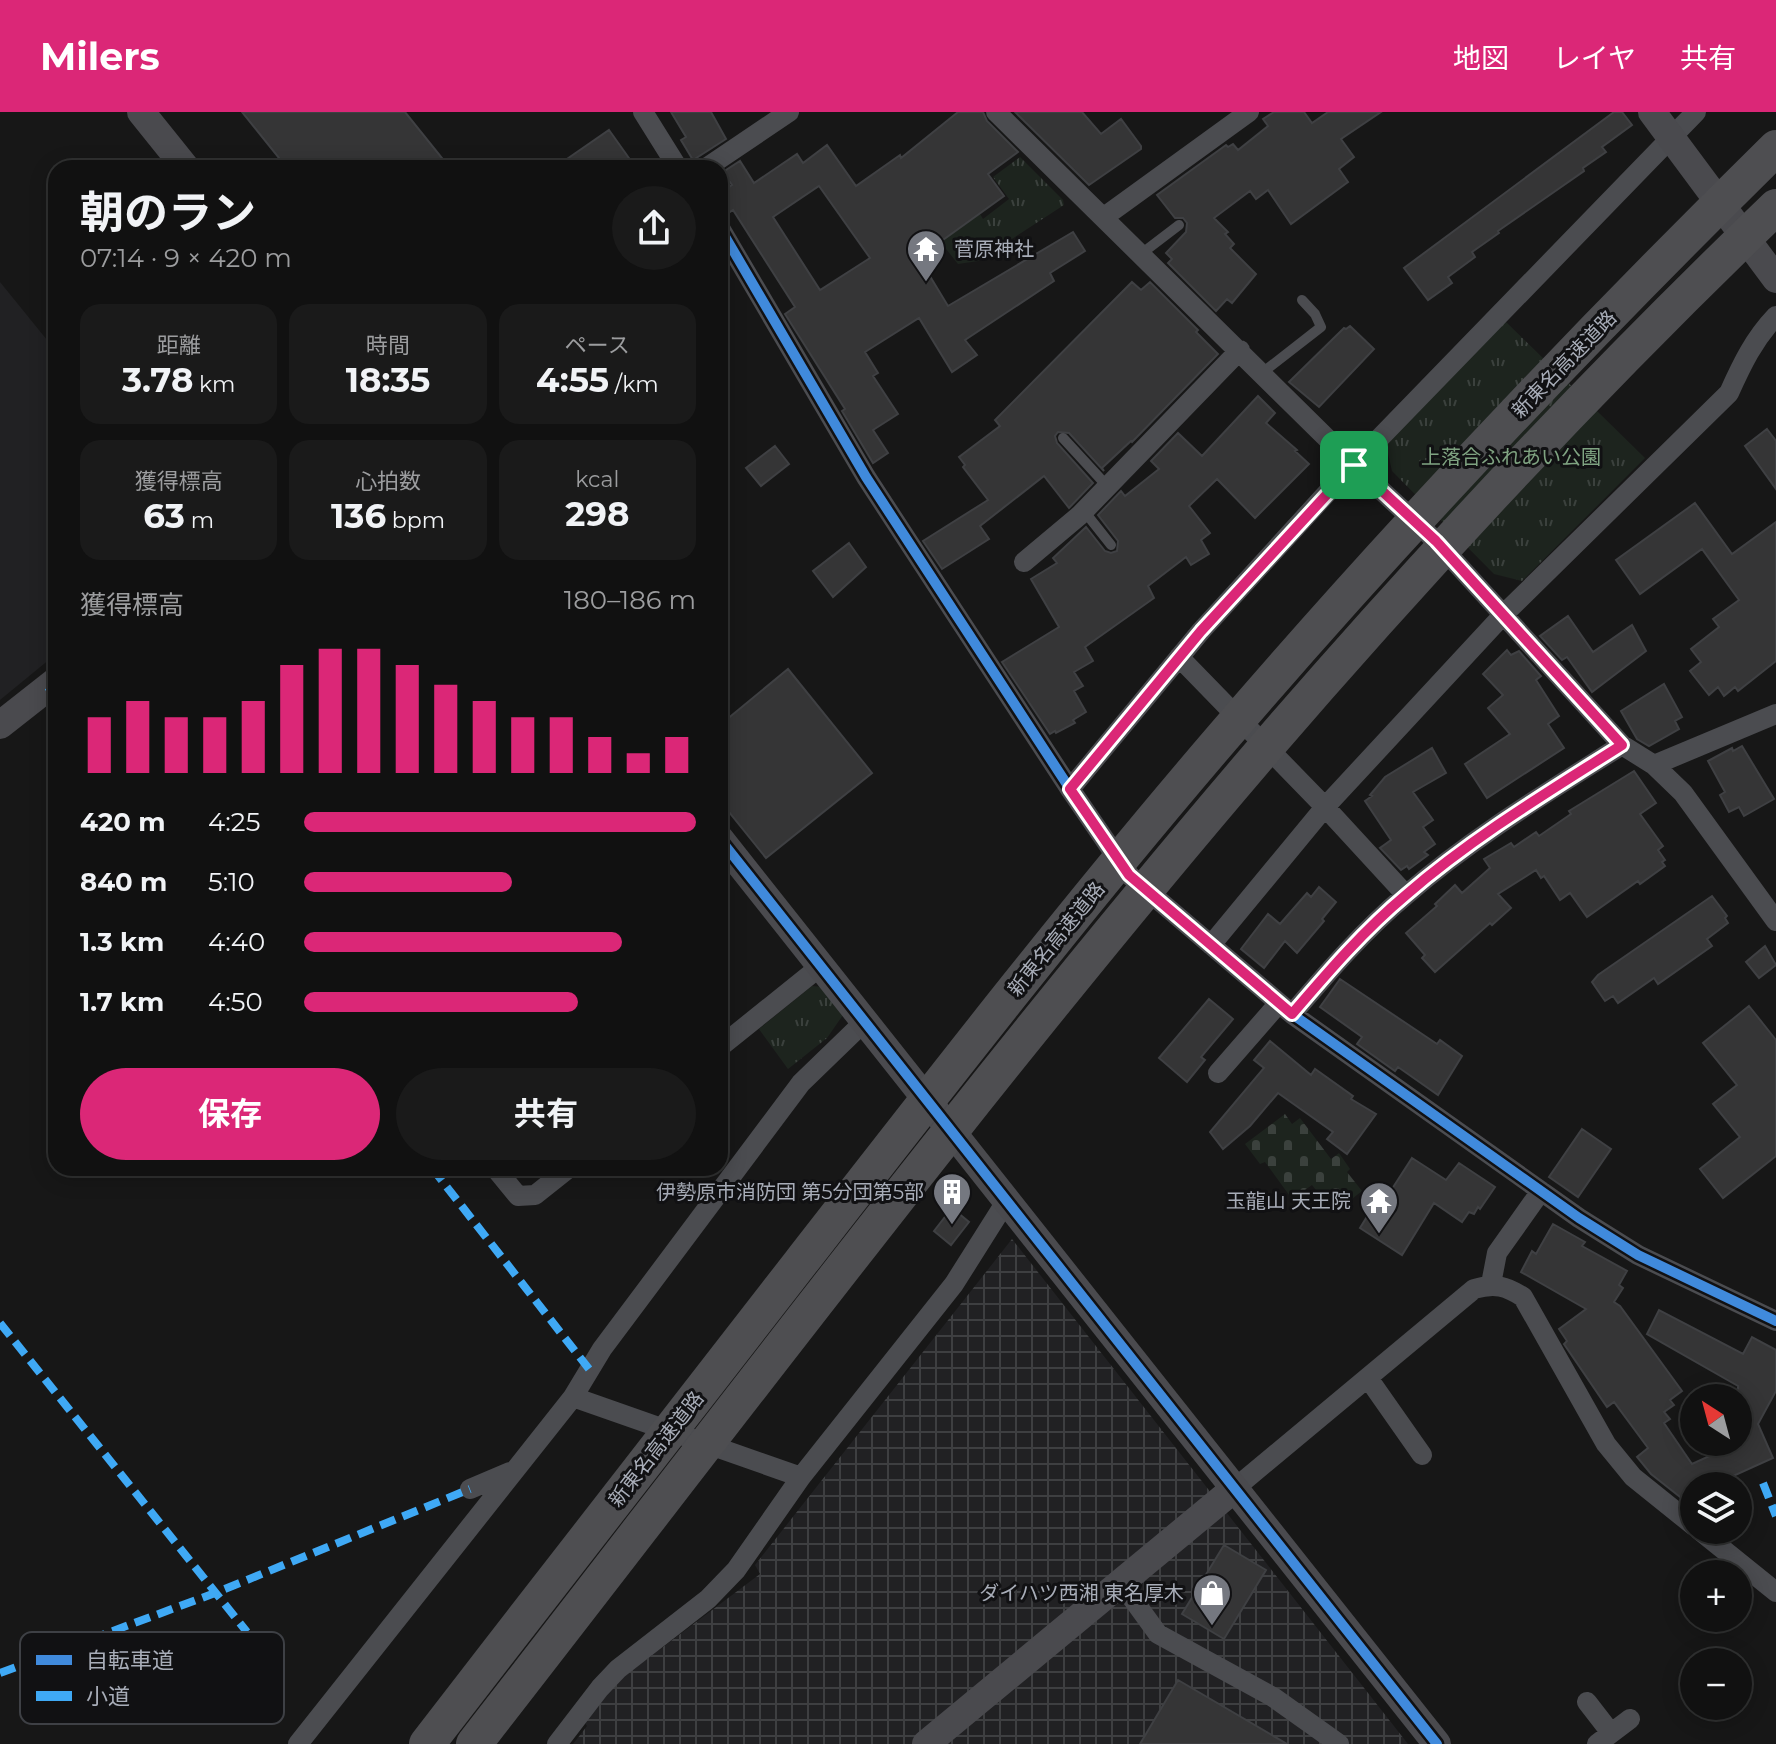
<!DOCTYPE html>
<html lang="ja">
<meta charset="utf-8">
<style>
:root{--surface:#111;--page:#1a1a1a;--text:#f1f3f6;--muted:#9c9d9f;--line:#303131;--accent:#db2777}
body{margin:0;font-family:Montserrat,"Noto Sans JP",sans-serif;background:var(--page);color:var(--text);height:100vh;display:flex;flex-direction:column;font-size:30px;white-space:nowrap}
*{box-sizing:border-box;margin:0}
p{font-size:26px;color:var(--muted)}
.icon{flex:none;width:44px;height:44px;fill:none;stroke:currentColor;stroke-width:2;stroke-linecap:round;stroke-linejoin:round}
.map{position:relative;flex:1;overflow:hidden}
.drawer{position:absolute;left:48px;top:48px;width:680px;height:1016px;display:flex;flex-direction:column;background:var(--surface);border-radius:24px;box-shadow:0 4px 20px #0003,0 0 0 2px var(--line)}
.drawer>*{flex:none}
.needle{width:52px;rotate:324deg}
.tools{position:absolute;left:1680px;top:1272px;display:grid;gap:16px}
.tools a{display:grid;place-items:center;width:72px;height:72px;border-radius:50%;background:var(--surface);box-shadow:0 4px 20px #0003,0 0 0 2px var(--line);font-size:40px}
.pin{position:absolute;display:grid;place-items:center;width:68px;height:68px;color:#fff;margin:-34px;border-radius:16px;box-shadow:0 4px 12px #0006}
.round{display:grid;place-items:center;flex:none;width:84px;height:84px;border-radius:42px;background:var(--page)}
.headline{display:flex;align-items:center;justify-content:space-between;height:136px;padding:0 32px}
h1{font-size:44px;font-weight:700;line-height:60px}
.stats{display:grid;grid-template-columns:repeat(3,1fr);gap:12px;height:136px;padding:8px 32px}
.stats div{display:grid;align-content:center;border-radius:20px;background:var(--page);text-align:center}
.stats b{font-size:34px;font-weight:700}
.stats small{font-size:22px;font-weight:400}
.stats p{font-size:22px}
.chart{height:224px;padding:16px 32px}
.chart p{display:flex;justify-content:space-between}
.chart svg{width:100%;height:144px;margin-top:8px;stroke:var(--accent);stroke-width:6}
.action{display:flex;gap:16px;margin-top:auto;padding:16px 32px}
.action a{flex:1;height:92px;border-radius:48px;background:var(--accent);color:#fff;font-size:32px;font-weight:700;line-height:92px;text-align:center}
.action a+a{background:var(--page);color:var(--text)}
ul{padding:0 32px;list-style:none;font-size:26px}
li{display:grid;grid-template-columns:128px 96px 1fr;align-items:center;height:60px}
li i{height:20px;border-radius:10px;background:var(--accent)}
header{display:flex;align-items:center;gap:48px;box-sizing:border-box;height:112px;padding:0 40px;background:var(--accent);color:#fff}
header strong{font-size:38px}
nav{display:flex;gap:44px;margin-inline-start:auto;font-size:28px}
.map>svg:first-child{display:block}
.built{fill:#212123}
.industrial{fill:url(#industrial-grid)}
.cemetery{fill:url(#cemetery-stones)}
.park{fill:url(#park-tufts)}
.building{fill:#353536;stroke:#3f4043;stroke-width:2;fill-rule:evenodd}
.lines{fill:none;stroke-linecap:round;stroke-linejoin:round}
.lane{stroke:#4b4c50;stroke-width:10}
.street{stroke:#4b4c50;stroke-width:20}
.secondary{stroke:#4a4a4e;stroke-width:28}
.highway{stroke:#4e4e51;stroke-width:36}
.quiet{stroke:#3fa9f5;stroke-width:8;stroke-dasharray:16 8;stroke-linecap:butt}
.cycleway-casing{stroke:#111113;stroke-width:15}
.cycleway{stroke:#408adc;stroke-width:10}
.route-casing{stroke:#fff;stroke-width:16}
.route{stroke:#db2777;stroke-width:10}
.labels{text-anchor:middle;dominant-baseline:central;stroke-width:6;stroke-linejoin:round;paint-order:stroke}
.poi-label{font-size:20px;fill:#a8adb8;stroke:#111113;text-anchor:end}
.street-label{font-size:20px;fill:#a8adb8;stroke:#111113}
.park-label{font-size:20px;fill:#7fa381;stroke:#111113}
.key{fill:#111113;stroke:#3e4045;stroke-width:2}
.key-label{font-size:22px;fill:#a8adb8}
</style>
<header>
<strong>Milers</strong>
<nav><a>地図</a><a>レイヤ</a><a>共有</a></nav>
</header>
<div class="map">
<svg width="1776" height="1632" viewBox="0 0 1776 1632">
<defs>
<pattern id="industrial-grid" width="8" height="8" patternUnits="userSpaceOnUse" patternTransform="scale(2)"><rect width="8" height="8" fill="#212123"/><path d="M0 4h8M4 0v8" fill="none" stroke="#3e3f41"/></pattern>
<pattern id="cemetery-stones" width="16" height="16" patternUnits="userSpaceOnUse" patternTransform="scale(2)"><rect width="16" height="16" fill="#1d241e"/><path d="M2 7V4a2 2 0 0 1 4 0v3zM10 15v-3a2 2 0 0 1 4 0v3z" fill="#3b413d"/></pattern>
<pattern id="park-tufts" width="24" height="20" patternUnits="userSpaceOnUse" patternTransform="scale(2)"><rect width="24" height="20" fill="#1d241e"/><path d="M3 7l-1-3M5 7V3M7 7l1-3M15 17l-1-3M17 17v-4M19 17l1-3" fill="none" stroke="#3b413d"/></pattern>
</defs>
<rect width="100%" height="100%" fill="#171717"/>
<path class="built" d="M 0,170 L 56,239 L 56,542 L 0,588 Z"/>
<path class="industrial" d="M 1012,1127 L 1408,1632 L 573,1632 L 587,1614 L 578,1599 L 760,1462 L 755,1453 Z"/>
<path class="cemetery" d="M 1285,1002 L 1292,1012 L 1300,1006 L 1331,1047 L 1339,1041 L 1350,1057 L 1347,1060 L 1362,1079 L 1334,1101 L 1312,1073 L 1292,1087 L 1265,1050 L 1260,1052 L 1245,1032 Z"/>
<path class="park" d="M 1020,45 L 1063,88 L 1064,93 L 978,149 L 958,152 L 939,128 L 939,100 L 955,120 L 980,102 L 983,107 L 1009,87 L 993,65 Z
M 1504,208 L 1645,346 L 1522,469 L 1494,462 L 1392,359 L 1386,332 Z
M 812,874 L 823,875 L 843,903 L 827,926 L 788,957 L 759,917 Z"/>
<path class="building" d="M 242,0 L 405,0 L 450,56 L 287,56 Z
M 671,0 L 711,0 L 726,27 L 693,48 L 681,28 L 686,25 Z
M 958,0 L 983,0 L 987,9 L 1018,40 L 988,62 L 1004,84 L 936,133 L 938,136 L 933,140 L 935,143 L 922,151 L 948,194 L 1073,120 L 1085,139 L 1050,161 L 1054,169 L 965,228 L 977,243 L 952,260 L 919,206 L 865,240 L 878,261 L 873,264 L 898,302 L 873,318 L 888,341 L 873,351 L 842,299 L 845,297 L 785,202 L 795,195 L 733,98 L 724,104 L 720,103 L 720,81 L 732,73 L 723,60 L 740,49 L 754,71 L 797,42 L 803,51 L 827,33 L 856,74 L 900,43 L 901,46 ZM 819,74 L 870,146 L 820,178 L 773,105 Z
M 1015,0 L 1082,0 L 1101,22 L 1121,7 L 1141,34 L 1141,37 L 1089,73 Z
M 1274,0 L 1304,0 L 1312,11 L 1328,0 L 1381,0 L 1341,27 L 1354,45 L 1339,57 L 1348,70 L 1291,112 L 1268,78 L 1256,87 L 1250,79 L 1214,106 L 1228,120 L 1225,122 L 1234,132 L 1230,136 L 1256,162 L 1232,191 L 1227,187 L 1216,199 L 1168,151 L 1172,147 L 1166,141 L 1186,120 L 1187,111 L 1183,106 L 1175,106 L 1157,83 L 1226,33 L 1228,35 L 1233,32 L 1238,38 L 1268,14 L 1263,7 Z
M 1614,0 L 1622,0 L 1632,13 L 1602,35 L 1606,40 L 1583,56 L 1584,59 L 1498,119 L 1499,121 L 1472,140 L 1475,145 L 1448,165 L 1452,171 L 1428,188 L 1404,156 Z
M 609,18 L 636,56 L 554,56 Z
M 1132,170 L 1141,178 L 1150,170 L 1198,218 L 1196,220 L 1218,242 L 1132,330 L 1131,329 L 1102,356 L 1104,359 L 1069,321 L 1058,320 L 1055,324 L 1057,331 L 1093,371 L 1069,396 L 1044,364 L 980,414 L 989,427 L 942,457 L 923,429 L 988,388 L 963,355 L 965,353 L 959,345 L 1000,314 L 995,308 Z
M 1350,214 L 1374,237 L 1319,295 L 1289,270 L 1344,216 L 1346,217 Z
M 1258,284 L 1275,301 L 1266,311 L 1297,338 L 1295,339 L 1309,352 L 1255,406 L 1217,367 L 1189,394 L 1210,421 L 1201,428 L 1209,442 L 1191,453 L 1186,445 L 1148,474 L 1154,486 L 1085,535 L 1093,549 L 1074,560 L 1083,574 L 1074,579 L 1086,600 L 1073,608 L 1075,611 L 1056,621 L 1055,619 L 1050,622 L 1002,550 L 1059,515 L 1031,467 L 1057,451 L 1053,446 L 1086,415 L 1105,439 L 1111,441 L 1117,439 L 1118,429 L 1098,403 L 1121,379 L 1125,384 L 1159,357 L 1151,349 L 1178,321 L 1202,344 Z
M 1767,317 L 1776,329 L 1776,377 L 1745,334 Z
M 775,334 L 789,352 L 761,374 L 746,356 Z
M 1695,391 L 1732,442 L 1776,410 L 1776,549 L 1738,579 L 1735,575 L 1724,584 L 1718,575 L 1709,583 L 1690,559 L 1701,550 L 1691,537 L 1719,515 L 1713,507 L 1739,488 L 1702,437 L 1640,482 L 1616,448 Z
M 849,431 L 866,455 L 833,485 L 813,459 Z
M 1568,504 L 1593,540 L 1632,513 L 1646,539 L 1592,580 L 1567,545 L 1562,548 L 1540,524 Z
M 1507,538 L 1511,543 L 1519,539 L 1541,564 L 1536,568 L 1559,604 L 1548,612 L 1564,636 L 1487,686 L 1465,652 L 1510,622 L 1488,596 L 1503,583 L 1483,562 Z
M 788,557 L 872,661 L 766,746 L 720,689 L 720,613 Z
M 1664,572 L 1682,605 L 1675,609 L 1679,617 L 1649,634 L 1637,627 L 1621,599 Z
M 1742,634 L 1774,687 L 1744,704 L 1739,695 L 1729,700 L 1720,683 L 1725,680 L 1708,649 L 1732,636 L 1733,639 Z
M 1432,636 L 1446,661 L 1413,680 L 1433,708 L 1423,715 L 1435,732 L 1424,740 L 1428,743 L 1409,757 L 1407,754 L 1401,758 L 1380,736 L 1391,728 L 1365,689 L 1372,684 L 1370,683 L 1385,665 Z
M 1634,659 L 1656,691 L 1640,702 L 1663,734 L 1658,738 L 1665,748 L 1662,750 L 1665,754 L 1640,772 L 1638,769 L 1587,805 L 1570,781 L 1560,788 L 1544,764 L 1541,766 L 1536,758 L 1498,782 L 1511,796 L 1492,813 L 1490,811 L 1435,860 L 1422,846 L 1425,843 L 1406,821 L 1437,794 L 1435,792 L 1455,773 L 1462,781 L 1490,756 L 1484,747 L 1511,731 L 1514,735 L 1536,720 L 1539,724 L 1571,702 L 1569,699 Z
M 1319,775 L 1336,790 L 1322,807 L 1324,809 L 1297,841 L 1285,829 L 1264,856 L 1241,837 L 1268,802 L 1280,812 L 1307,781 L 1311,785 Z
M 1712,784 L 1727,804 L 1725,806 L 1728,811 L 1707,827 L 1712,834 L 1658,872 L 1654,866 L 1618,891 L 1613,884 L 1605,889 L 1592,870 L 1598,863 Z
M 1765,834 L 1776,853 L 1759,866 L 1746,850 Z
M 1340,867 L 1437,932 L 1440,928 L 1462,944 L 1438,983 L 1398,955 L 1395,959 L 1357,932 L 1362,925 L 1320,895 Z
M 1209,887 L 1233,907 L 1201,945 L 1205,948 L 1187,970 L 1159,946 Z
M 1749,894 L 1776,928 L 1776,1044 L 1723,1086 L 1700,1057 L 1740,1025 L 1713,992 L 1737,973 L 1703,931 Z
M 1270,929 L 1311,963 L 1315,957 L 1353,984 L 1351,987 L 1376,1002 L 1347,1042 L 1327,1027 L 1333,1020 L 1278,981 L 1250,1014 L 1223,1037 L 1210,1020 L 1264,956 L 1254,948 Z
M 1582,1017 L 1611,1037 L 1578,1085 L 1549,1065 Z
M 1412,1046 L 1446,1068 L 1459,1051 L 1495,1075 L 1480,1097 L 1478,1095 L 1474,1102 L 1469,1100 L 1462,1110 L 1434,1091 L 1402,1143 L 1360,1116 L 1384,1077 L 1390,1080 Z
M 952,1096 L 969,1110 L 951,1133 L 934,1119 Z
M 1553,1112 L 1585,1130 L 1582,1134 L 1627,1159 L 1619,1173 L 1623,1176 L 1614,1190 L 1620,1194 L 1682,1279 L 1670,1288 L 1674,1293 L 1664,1300 L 1670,1307 L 1664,1311 L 1692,1352 L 1738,1331 L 1738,1274 L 1647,1222 L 1659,1198 L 1743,1242 L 1752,1225 L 1776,1238 L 1776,1279 L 1758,1312 L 1773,1346 L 1711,1374 L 1694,1374 L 1694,1396 L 1651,1362 L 1637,1345 L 1648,1336 L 1614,1290 L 1607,1295 L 1564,1232 L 1567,1229 L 1559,1217 L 1586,1197 L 1521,1160 L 1532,1139 L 1536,1142 Z
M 1224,1433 L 1266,1458 L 1224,1527 L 1182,1502 Z
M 1178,1568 L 1287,1632 L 1140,1632 Z"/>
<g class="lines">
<path class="lane" d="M 1141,142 L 1179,113
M 1262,261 L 1321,215 L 1315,202 L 1302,188
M 1063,326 L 1108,375
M 1084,399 L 1111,433"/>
<path class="street" d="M 643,0 L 678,56
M 996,0 L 1354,353 L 1436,429 L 1622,633 L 1654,653 L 1683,681 L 1776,809
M 706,56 L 789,0
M 1104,105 L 1249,0
M 720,116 L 866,365 L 1070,677 L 1129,763 L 1292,902 L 1579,1106 L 1638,1143 L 1776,1209
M 1024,450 L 1080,403 L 1240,238
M 1179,545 L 1325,695 L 1406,783
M 1654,653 L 1776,602
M 1070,677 L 1201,519 L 1337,370 L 1696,0
M 1211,833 L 1325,695 L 1503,503 L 1729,281 C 1742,252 1754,227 1776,204
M 1292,902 C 1328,860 1364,818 1406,783 C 1473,725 1548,680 1622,633
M 720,935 L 822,853
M 1218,961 L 1279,891
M 495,1056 L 518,1084 L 535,1083 L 569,1056
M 1491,1172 L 1497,1141 L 1541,1079
M 1368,1266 L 1422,1343
M 573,1285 L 801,1365
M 470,1377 L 510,1360
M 1234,1377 L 1474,1177 C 1495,1171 1506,1174 1523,1185 L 1606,1332 L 1633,1365 L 1694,1414
M 1699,1418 L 1776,1480
M 1121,1471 L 1158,1522 L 1273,1585 L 1339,1632
M 1587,1590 L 1611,1621
M 298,1632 L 573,1285 L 602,1237 L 801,971 L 865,909
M 557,1632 L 600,1576 L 618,1557 L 708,1487 L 736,1458 L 801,1365 L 954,1172 L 1007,1088
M 1597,1632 L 1630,1607"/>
<path class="secondary" d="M 141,0 L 186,56
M 1652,0 L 1776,167
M 0,613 L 56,569
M 720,727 L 1437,1632
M 926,1632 L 1234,1377"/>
<path class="highway" d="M 427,1632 C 551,1471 676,1311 801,1150 C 938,974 1076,796 1222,626 C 1397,422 1584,225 1776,36
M 474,1632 C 731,1302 983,966 1255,648 C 1420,456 1594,270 1776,95"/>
<path class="quiet" d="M 48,575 L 56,585
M 432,1056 L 589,1257
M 0,1211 L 247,1520
M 1763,1371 L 1776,1404
M 0,1561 L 215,1481 L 470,1377"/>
<defs>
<path id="cycleway" d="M 720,116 L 866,365 L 1070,677 L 1129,763 L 1292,902 L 1579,1106 L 1638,1143 L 1776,1209
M 720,727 L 1437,1632"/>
</defs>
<use href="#cycleway" class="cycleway-casing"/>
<use href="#cycleway" class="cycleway"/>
</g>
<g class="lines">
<defs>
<path id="route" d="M 1354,353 L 1436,429 L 1622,633 C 1548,680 1473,725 1406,783 C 1364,818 1328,860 1292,902 L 1129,763 L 1070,677 L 1201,519 Z"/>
</defs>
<use href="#route" class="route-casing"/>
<use href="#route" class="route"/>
</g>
<defs>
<symbol id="temple-pin" viewBox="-11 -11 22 30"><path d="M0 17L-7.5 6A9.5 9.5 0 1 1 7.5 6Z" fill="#757880" stroke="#111113"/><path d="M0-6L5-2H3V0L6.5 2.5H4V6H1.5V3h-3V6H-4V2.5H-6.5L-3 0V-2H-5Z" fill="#fff"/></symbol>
<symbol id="building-pin" viewBox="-11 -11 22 30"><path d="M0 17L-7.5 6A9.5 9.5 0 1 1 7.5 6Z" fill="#757880" stroke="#111113"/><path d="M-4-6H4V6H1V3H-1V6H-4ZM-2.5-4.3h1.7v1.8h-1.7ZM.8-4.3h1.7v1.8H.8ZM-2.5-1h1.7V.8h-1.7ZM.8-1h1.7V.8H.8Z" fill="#fff"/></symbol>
<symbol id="shop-pin" viewBox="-11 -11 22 30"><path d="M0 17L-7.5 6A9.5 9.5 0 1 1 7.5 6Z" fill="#757880" stroke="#111113"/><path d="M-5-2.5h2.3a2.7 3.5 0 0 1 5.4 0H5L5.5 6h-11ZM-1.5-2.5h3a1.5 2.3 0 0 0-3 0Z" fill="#fff"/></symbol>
</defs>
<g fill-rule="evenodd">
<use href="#temple-pin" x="904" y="115" width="44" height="60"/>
<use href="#building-pin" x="930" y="1058" width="44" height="60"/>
<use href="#temple-pin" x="1357" y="1067" width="44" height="60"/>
<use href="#shop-pin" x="1190" y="1459" width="44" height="60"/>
</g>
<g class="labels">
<g class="poi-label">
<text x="954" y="137" text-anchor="start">菅原神社</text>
<text x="924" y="1080">伊勢原市消防団 第5分団第5部</text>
<text x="1351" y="1089">玉龍山 天王院</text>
<text x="1184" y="1481">ダイハツ西湘 東名厚木</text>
</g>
<g class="street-label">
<text transform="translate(1564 252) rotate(-46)">新東名高速道路</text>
<text transform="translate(1056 827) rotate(-51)">新東名高速道路</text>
<text transform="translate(656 1337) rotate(-52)">新東名高速道路</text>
</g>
<g class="park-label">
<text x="1511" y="345">上落合ふれあい公園</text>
</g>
</g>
<rect x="20" y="1520" width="264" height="92" rx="12" class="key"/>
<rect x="36" y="1543" width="36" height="10" fill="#408adc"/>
<rect x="36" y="1579" width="36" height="10" fill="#3fa9f5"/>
<g class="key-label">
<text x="86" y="1556">自転車道</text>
<text x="86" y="1592">小道</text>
</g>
</svg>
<div class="tools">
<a><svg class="needle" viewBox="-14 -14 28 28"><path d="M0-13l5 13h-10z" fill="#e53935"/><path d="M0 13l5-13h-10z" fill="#9c9d9f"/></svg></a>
<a><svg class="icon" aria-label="layers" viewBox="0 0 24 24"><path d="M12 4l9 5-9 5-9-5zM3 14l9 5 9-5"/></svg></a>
<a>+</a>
<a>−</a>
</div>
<div class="pin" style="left:1354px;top:353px;background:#1e9e55"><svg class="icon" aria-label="arrive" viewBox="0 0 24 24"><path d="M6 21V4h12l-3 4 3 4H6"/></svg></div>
<section class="drawer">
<div class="headline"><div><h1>朝のラン</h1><p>07:14 · 9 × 420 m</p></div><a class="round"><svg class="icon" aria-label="share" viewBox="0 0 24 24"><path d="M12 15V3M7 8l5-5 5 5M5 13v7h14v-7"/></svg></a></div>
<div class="stats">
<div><p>距離</p><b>3.78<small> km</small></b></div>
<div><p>時間</p><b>18:35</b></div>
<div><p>ペース</p><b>4:55<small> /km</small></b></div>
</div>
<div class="stats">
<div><p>獲得標高</p><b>63<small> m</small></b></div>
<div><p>心拍数</p><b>136<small> bpm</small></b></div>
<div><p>kcal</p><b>298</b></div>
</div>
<div class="chart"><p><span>獲得標高</span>180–186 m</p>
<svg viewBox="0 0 160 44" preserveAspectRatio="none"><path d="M5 44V27M15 44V22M25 44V27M35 44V27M45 44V22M55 44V11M65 44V6M75 44V6M85 44V11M95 44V17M105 44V22M115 44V27M125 44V27M135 44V33M145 44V38M155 44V33"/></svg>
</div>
<ul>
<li><b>420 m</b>4:25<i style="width:100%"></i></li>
<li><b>840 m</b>5:10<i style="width:53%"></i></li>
<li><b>1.3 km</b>4:40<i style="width:81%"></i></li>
<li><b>1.7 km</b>4:50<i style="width:70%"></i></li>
</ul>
<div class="action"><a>保存</a><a>共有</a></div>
</section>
</div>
